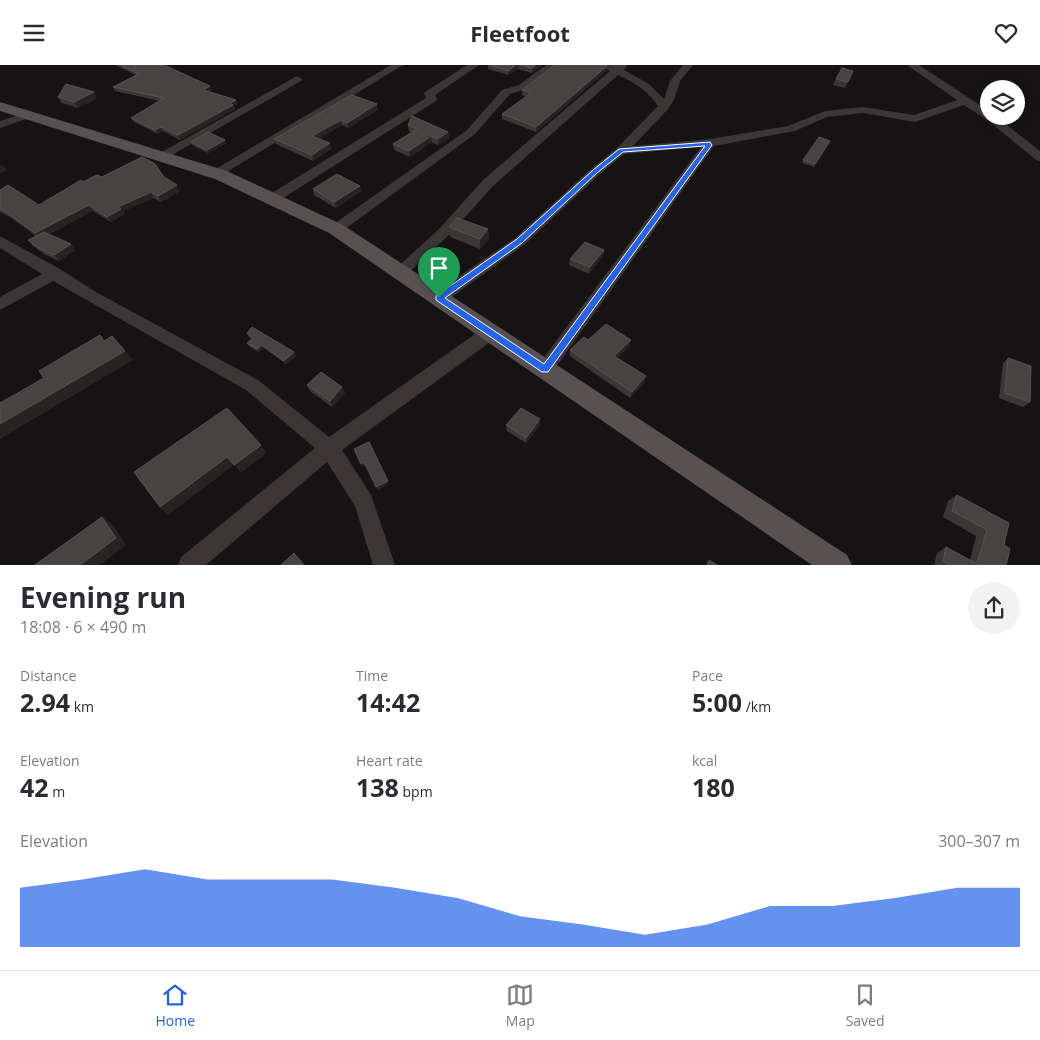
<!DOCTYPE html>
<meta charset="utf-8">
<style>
:root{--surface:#fff;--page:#f2f2f3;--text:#2b2b33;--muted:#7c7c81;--line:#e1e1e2;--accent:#2563eb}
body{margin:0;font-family:"Open Sans",sans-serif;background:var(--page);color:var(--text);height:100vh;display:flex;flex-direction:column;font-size:19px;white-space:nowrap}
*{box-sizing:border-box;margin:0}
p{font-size:16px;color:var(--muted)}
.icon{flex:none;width:28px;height:28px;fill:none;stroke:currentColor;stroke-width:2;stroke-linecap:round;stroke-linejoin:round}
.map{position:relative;height:500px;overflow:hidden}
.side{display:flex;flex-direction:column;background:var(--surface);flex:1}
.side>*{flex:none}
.fabs{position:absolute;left:980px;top:15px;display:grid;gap:10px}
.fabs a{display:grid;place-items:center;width:45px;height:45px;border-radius:50%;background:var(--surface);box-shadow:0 2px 8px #0003;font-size:25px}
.pin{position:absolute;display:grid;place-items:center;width:42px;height:42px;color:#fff;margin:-51px -21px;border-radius:50% 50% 50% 0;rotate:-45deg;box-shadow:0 0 5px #0007}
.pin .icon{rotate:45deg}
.round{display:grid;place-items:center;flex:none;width:52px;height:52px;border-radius:26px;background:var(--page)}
.overview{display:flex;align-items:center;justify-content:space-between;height:85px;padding:0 20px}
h1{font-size:28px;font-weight:700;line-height:38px}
.metrics{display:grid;grid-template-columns:repeat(3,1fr);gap:8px;height:85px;padding:5px 20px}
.metrics div{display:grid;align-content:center}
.metrics b{font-size:25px;font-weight:700}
.metrics small{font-size:14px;font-weight:400}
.metrics p{font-size:14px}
.chart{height:140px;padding:10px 20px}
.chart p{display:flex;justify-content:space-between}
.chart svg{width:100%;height:90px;margin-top:5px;fill:var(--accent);opacity:.7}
header{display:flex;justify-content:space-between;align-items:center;height:65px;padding:0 20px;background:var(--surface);font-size:22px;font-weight:700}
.dock{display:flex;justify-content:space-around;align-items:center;height:70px;border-top:1px solid var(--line);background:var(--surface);font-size:14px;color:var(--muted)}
.dock a{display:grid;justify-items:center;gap:2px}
.dock .current{color:var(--accent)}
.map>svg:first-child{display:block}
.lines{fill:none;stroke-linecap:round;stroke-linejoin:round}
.minor{fill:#3c3636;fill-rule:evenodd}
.major{fill:#585051;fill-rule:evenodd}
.wall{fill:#3a3737}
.shaded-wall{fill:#262423}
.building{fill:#474343;stroke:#595253}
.route{fill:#2563eb;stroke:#fff;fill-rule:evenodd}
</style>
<header><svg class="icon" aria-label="menu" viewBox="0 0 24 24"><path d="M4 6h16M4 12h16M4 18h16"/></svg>Fleetfoot<svg class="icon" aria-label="heart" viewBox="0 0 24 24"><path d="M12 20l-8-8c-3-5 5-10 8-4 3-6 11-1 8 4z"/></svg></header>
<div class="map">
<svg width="1040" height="500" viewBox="0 0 1040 500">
<rect width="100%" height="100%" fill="#151313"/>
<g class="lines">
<path class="minor" d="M 391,0 L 403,0 L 220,111 L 215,112 L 209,108 Z
M 467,0 L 479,0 L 435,30 L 437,34 L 436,36 L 277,137 L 267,137 L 265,134 L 267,131 L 426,33 L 424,29 L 425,27 Z
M 546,0 L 558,0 L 527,24 L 510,29 L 475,69 L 341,167 L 331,167 L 329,164 L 331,161 L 467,65 L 502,25 L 519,20 Z
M 600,0 L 628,0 L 624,5 L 649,19 L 664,34 L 670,16 L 683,0 L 693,0 L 680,16 L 674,35 L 668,44 L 633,81 L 710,74 L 788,61 L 825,46 L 863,42 L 914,50 L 957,35 L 907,0 L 919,0 L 989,46 L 989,51 L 998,53 L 1040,86 L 1040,96 L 1036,95 L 990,57 L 964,40 L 915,57 L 863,48 L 827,52 L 795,66 L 714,81 L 551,309 L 545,311 L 539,309 L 536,304 L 539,299 L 701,82 L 624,89 L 599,110 L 525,179 L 445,237 L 439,239 L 433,237 L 431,233 L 433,229 L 515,173 L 591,104 L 617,83 L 658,41 C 648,26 634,17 618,10 L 493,121 L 449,170 L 405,211 L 400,212 L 395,211 L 392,207 L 439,164 L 483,115 L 610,6 Z
M 297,11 L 302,14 L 301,16 L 165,94 L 157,94 L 155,91 Z
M 28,47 L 32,48 L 34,50 L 32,52 L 0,63 L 0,56 Z
M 0,171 L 60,204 L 96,227 L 258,315 L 329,372 L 485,262 L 491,261 L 497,262 L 499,267 L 497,272 L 342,385 L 371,430 L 395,500 L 373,500 L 355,441 L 327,397 L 206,500 L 178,500 L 181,492 L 315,383 L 246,325 L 53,216 L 0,245 L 0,232 L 42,209 L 0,183 Z"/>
<path class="major" d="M 0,37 L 227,106 L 343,160 L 847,490 L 852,500 L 812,500 L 329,168 L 215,114 L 0,46 Z"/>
</g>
<path class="wall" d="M 115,0 L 164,0 L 210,21 L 212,26 L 210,27 L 236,35 L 237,39 L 234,41 L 235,44 L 180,75 L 163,66 L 158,69 L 134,57 L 131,53 L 160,36 L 115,26 L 113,22 L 136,10 Z
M 488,0 L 543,0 L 532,8 L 518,4 L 508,10 L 488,4 Z
M 606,6 L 536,67 L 502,54 L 502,49 L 527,32 L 522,30 L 522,25 Z
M 853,6 L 845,23 L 833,20 L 836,14 Z
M 58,32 L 97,33 L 78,43 L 62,38 Z
M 378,45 L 348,63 L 342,60 L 319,74 L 330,78 L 331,84 L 313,96 L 276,79 L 274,74 Z
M 408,60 L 448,67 L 449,73 L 438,80 L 432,77 L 410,92 L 394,85 L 393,79 L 412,68 L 409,66 Z
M 830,76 L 814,102 L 802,98 L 803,95 Z
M 191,77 L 226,78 L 208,88 L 192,80 Z
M 102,112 L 164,112 L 180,126 L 161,137 L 154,133 L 123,146 L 125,149 L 111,157 L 93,146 L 49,169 L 75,185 L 59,196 L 44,189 L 33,181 L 28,175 L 36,171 L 10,152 L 0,147 L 0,125 L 39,140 L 83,117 Z
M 360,121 L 361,126 L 336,143 L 314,130 L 313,124 Z
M 449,162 L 488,164 L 489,174 L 480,184 L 450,172 Z
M 604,185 L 603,191 L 589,209 L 569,200 L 570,194 Z
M 247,268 L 294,287 L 296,291 L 286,299 L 264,283 L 258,287 L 249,281 L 247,278 L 252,274 L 249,272 Z
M 588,275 L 631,275 L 629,281 L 617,293 L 646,311 L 644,318 L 630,333 L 570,291 L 570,285 Z
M 1008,293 L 1030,337 L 1023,342 L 999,333 L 1003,298 Z
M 307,320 L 345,328 L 332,342 L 310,326 Z
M 506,360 L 540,360 L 526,378 L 507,366 Z
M 957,430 L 1004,480 L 1006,500 L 934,500 L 937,488 L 946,482 L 970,495 L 976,471 L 943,452 L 948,436 Z"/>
<path class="shaded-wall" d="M 516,0 L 518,0 L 518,4 L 508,10 L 508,6 Z
M 536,0 L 543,0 L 532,8 L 532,3 Z
M 607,1 L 606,6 L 536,67 L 536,62 Z
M 210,21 L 212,26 L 205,29 L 203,25 Z
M 94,27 L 97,33 L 78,43 L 74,37 Z
M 236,35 L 237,39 L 234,41 L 235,44 L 180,75 L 178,70 Z
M 377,39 L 378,45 L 348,63 L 347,58 Z
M 341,55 L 342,60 L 314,77 L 312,71 Z
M 161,62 L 163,66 L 158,69 L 155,65 Z
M 448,67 L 449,73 L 438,80 L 438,74 Z
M 431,71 L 432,77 L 410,92 L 409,86 Z
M 225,75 L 226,78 L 208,88 L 207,85 Z
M 330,78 L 331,84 L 313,96 L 312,90 Z
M 3,100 L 7,105 L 0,108 L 0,101 Z
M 177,120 L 180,126 L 161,137 L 158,131 Z
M 360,121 L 361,126 L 336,143 L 334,137 Z
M 151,127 L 154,133 L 123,146 L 125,149 L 111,157 L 107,152 L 118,142 Z
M 89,140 L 93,146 L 40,174 L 35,168 Z
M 488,164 L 489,174 L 480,184 L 480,174 Z
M 71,179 L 75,185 L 59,196 L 54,190 Z
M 604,185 L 603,191 L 589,209 L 590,202 Z
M 631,275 L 629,281 L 613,297 L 614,291 Z
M 262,280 L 264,283 L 258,287 L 257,284 Z
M 125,286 L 133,295 L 0,374 L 0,359 Z
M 294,287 L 296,291 L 286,299 L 284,296 Z
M 646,311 L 644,318 L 630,333 L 632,327 Z
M 342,322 L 345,328 L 332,342 L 330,336 Z
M 540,354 L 540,360 L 526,378 L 526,373 Z
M 261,380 L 267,388 L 241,408 L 234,400 Z
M 227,392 L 234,400 L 168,450 L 160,442 Z
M 364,397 L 366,400 L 362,402 L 361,399 Z
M 388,416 L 389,419 L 378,425 L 376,422 Z
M 102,452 L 112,459 L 126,480 L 100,500 L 80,500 Z"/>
<path class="building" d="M 121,0 L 164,0 L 210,21 L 203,25 L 236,35 L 230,38 L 233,40 L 178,70 L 161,62 L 155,65 L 131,53 L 164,33 L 113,22 L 139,9 Z
M 490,0 L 516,0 L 508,6 Z
M 521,0 L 536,0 L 532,3 Z
M 555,0 L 605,0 L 607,1 L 536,62 L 502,49 L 531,28 L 522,25 Z
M 842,3 L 853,6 L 848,17 L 836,14 Z
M 66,19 L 94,27 L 74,37 L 58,32 Z
M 352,30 L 377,39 L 347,58 L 341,55 L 312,71 L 330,78 L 312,90 L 274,74 Z
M 412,51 L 448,67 L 438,74 L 431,71 L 409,86 L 393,79 L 417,64 L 408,60 Z
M 208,67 L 225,75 L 207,85 L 191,77 Z
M 819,72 L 830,76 L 815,99 L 803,95 Z
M 142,92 L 155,99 L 164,112 L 177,120 L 158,131 L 151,127 L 118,142 L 121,144 L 107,152 L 89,140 L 35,168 L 6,147 L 0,144 L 0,125 L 8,120 L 39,140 L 81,115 L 83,117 L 97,110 L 102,112 Z
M 337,109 L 360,121 L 334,137 L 313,124 Z
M 457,153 L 488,164 L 480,174 L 449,162 Z
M 44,167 L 71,179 L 54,190 L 39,183 L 28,175 Z
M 585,177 L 604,185 L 590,202 L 570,194 Z
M 606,259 L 631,275 L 614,291 L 646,311 L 632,327 L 570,285 L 584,272 L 588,275 Z
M 252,262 L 294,287 L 284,296 L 262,280 L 257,284 L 247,278 L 253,273 L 247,268 Z
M 100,270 L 104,276 L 112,271 L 125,286 L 0,359 L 0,338 L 44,313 L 39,306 Z
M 1008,293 L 1031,301 L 1030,337 L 1005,328 Z
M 321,307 L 342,322 L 330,336 L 307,320 Z
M 227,343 L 261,380 L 234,400 L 227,392 L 160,442 L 134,407 Z
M 521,343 L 540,354 L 526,373 L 506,360 Z
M 369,377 L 388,416 L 376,422 L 364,397 L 361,399 L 354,384 Z
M 957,430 L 1009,458 L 1004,480 L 1010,484 L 1006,500 L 950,500 L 943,496 L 946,482 L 977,499 L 987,465 L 952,446 Z
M 102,452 L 116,473 L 80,500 L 35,500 Z
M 294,488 L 304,500 L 281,500 Z
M 709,495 L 717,500 L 707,500 Z"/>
<path class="route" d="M 710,77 L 712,80 L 548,307 L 542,307 L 436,235 L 436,231 L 517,174 L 593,105 L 619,84 ZM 705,81 L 544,299 L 445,233 L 522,178 L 597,108 L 623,87 Z"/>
</svg>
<div class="fabs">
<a><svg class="icon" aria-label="layers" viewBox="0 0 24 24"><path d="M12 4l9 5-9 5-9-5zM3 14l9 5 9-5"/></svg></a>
</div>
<div class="pin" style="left:439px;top:233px;background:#1e9e55"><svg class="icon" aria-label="arrive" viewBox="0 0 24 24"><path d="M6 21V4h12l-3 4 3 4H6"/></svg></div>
</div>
<section class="side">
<div class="overview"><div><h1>Evening run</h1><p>18:08 · 6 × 490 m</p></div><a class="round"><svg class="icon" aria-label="share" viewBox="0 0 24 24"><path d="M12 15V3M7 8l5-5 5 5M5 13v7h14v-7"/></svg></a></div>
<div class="metrics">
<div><p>Distance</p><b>2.94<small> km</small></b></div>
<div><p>Time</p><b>14:42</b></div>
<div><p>Pace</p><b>5:00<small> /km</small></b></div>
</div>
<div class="metrics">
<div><p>Elevation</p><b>42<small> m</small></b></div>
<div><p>Heart rate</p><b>138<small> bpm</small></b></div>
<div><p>kcal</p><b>180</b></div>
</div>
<div class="chart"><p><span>Elevation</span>300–307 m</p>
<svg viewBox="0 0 160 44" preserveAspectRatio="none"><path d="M0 44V15L10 11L20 6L30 11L40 11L50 11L60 15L70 20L80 29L90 33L100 38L110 33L120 24L130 24L140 20L150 15L160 15V44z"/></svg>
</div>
</section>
<nav class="dock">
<a class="current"><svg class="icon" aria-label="home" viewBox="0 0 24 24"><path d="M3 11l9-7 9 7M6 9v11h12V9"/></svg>Home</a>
<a><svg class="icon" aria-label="map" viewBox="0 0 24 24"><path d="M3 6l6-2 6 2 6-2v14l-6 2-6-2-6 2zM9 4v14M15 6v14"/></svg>Map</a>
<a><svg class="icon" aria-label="saved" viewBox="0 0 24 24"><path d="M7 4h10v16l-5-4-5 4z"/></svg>Saved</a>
</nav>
